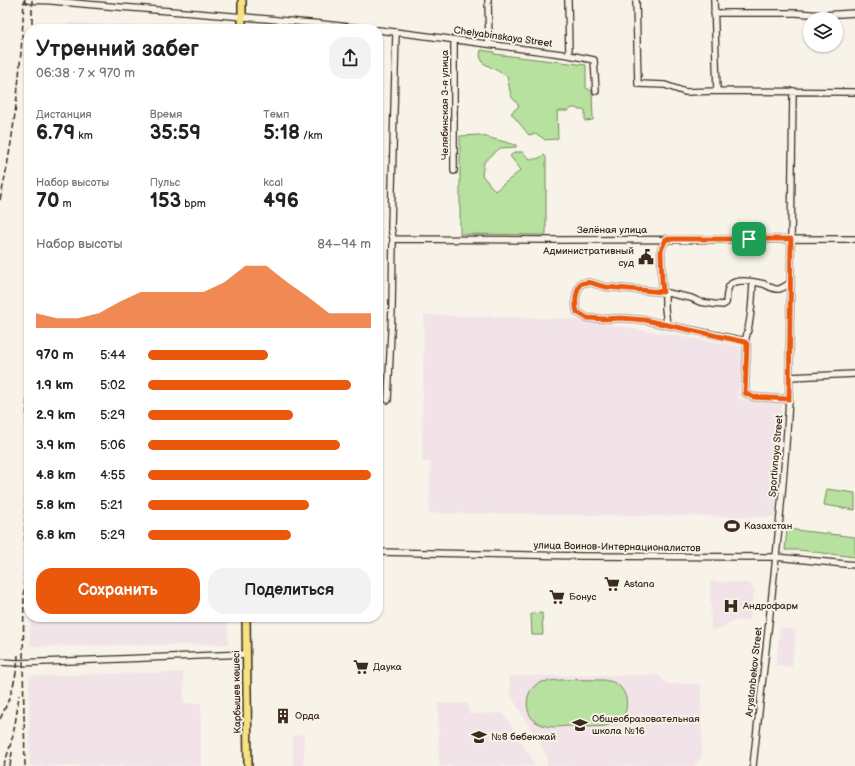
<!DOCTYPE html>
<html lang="ru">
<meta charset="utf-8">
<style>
:root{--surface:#fff;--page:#f2f2f2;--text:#222;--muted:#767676;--accent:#ea580c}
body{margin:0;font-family:"Balsamiq Sans",sans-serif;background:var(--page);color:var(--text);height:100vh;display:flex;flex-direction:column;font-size:15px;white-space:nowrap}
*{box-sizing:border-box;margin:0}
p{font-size:13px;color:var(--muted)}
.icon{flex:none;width:22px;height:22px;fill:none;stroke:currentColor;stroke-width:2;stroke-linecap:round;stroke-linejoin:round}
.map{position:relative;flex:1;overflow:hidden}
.details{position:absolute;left:24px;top:24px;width:359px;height:598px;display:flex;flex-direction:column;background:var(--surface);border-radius:16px;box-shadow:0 1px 3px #0004}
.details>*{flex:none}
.fabs{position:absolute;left:803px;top:12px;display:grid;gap:8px}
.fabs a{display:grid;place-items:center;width:40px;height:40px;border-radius:50%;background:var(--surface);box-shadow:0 1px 3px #0004;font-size:20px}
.pin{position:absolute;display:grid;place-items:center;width:34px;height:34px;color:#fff;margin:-17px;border-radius:8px;box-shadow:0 2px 6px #0006}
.round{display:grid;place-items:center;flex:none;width:42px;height:42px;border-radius:16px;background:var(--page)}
.overview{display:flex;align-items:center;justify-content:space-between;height:68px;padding:0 12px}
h1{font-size:22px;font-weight:600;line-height:30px}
.stats{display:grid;grid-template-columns:repeat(3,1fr);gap:6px;height:68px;padding:4px 12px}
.stats div{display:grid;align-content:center}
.stats b{font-size:20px;font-weight:600}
.stats small{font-size:11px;font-weight:400}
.stats p{font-size:11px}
.chart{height:112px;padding:8px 12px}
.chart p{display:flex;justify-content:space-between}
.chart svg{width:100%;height:72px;margin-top:4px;fill:var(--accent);opacity:.7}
.cta{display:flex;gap:8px;margin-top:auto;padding:8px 12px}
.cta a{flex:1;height:46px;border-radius:16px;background:var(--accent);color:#fff;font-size:16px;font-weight:600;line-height:46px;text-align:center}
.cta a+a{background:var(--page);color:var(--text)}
ul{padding:0 12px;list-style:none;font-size:13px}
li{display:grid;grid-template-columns:64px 48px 1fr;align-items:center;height:30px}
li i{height:10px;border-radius:5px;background:var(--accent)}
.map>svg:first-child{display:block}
.built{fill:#f1e3e8}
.green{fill:#b7e19e;stroke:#79865e}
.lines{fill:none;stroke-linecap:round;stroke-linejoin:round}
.minor-casing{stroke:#3b2a1e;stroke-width:8}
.major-casing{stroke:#3b2a1e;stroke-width:10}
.minor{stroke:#f7f3e8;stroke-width:5.5}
.major{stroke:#f6e281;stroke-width:7}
.rail{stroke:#3b2a1e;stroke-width:1.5;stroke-dasharray:6 3;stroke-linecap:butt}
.route-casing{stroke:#fff;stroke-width:8}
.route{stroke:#ea580c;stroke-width:5}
.labels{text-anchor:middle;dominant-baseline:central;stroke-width:4;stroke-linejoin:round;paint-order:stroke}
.street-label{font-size:10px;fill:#3b2a1e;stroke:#f7f3e8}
.poi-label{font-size:10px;fill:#3b2a1e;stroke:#f7f3e8;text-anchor:start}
</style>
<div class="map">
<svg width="855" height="766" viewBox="0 0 855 766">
<rect width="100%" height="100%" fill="#f7f3e8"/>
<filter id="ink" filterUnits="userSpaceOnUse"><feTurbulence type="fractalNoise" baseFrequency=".025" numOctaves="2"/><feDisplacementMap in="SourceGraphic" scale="8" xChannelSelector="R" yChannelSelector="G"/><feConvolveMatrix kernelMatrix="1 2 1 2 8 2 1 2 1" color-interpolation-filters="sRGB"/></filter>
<g filter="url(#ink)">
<path class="built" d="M 67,23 L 187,29 L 67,29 Z
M 424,315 L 573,319 L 741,346 L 742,362 L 738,399 L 782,403 L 775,517 L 429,513 L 431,462 L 422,462 Z
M 710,581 L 750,583 L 754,591 L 750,621 L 738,620 L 729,623 L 719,629 L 711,630 Z
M 30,617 L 227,617 L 228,644 L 30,646 Z
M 780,628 L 796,630 L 792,667 L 776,665 Z
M 183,672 L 184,703 L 201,703 L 201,766 L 30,766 L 29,676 Z
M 630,675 L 658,675 L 667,684 L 701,684 L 702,757 L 694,766 L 547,766 L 547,756 L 510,694 L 510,676 Z
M 438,703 L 468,703 L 469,714 L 503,713 L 533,760 L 534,766 L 439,766 Z
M 293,735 L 304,735 L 304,766 L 293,766 Z"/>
<path class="green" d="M 481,50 L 494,52 L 494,54 L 586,65 L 586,88 L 592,91 L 593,120 L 585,121 L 585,110 L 579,110 L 576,108 L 572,108 L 568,111 L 557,111 L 558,138 L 556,139 L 545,140 C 539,135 536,133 529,135 L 511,113 L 519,106 L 511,96 L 507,76 L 483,63 L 480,56 Z
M 479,135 L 516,145 L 516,147 L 500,148 L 484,162 L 482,175 L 495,191 L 521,170 L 510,156 L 515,152 L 523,152 C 529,161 535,161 544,155 L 546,157 L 546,235 L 460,234 L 460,136 Z
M 827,489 L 855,493 L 855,510 L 824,505 Z
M 787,529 L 855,537 L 855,557 L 799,550 L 785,550 Z
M 542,613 L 543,635 L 532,635 L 531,614 Z
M 604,680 C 607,681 612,681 615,683 C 630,691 631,716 615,723 C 602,729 581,726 567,726 C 558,727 548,728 540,724 C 524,718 523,693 537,684 C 547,678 590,680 604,680 Z"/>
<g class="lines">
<defs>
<path id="minor" d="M 28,0 C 36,1 44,0 52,1 C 157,11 263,17 369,29
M 488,0 L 489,44
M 568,0 L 569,55
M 636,0 L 638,84 L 665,85 L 685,92 L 717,91 L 855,92
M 714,0 L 717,91
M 714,13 L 796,13 L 823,15 L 855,13
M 378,30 L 419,35 L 569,55 L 594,60 L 596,91
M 454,171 L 454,40
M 393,239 L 549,240 L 855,239
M 666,239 L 661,250 L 662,282 L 663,292 L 665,296 L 665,308 L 667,325 L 711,334 L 745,341 L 747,345 L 745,393 L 753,397 L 789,399
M 667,325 L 645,320 L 621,318 L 604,319 L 587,318 L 577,312 C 574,302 576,293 580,284 C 591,280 595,285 606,287 L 663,292 L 691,298 L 700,302 L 713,304 L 723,305 L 726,303 C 727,298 726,290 730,285 C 736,278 756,282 764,284 C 768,286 774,290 779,289 C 783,288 787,285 790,283
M 745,341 C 751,322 752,302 753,282
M 789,377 L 855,374
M 388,400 L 392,309 L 393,239 L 391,227 L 396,32
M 378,552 L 581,556 L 776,557 L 855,565
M 0,662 L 17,663 L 247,654
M 753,766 C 766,644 782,522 789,399 L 793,91"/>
<path id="major" d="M 242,29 L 242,0
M 246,617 L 248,766"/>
</defs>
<use href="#minor" class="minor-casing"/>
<use href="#major" class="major-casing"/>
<use href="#minor" class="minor"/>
<use href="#major" class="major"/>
<path class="rail" d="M 32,0 L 32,29
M 0,200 C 15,135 21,67 24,0
M 0,719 C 10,699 17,678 18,655
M 3,766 C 13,743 16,720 19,695
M 10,766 L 12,752
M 25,766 L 23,663 L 29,270"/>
</g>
</g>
<g class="lines" filter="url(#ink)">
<defs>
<path id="route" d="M 666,239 L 791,239 L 789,399 L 753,397 L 745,393 L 747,344 L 745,342 L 645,320 L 621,318 L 604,319 L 587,318 L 577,312 C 574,302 576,293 580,284 C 591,280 595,285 606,287 L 663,292 L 662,282 L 661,250 Z"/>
</defs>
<use href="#route" class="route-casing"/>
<use href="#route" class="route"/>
</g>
<defs>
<symbol id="civic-bare" viewBox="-9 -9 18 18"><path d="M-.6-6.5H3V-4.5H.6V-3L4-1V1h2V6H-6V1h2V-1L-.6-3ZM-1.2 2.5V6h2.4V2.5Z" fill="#3b2a1e" stroke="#f7f3e8" stroke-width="2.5" paint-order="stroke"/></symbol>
<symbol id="stadium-bare" viewBox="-9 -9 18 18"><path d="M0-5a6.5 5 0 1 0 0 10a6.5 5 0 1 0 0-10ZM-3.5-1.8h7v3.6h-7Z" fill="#3b2a1e" stroke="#f7f3e8" stroke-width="2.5" paint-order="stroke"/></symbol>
<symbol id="supermarket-bare" viewBox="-9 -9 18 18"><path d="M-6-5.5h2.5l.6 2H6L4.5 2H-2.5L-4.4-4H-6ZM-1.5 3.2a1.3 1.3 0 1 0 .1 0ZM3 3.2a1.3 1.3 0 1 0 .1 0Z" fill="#3b2a1e" stroke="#f7f3e8" stroke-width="2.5" paint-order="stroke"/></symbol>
<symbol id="hospital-bare" viewBox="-9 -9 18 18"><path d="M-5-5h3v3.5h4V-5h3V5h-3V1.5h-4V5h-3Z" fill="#3b2a1e" stroke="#f7f3e8" stroke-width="2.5" paint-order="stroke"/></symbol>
<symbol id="building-bare" viewBox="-9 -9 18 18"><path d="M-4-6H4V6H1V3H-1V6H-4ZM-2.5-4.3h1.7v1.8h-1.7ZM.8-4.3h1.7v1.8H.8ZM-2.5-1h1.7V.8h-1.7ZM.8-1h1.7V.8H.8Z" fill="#3b2a1e" stroke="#f7f3e8" stroke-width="2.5" paint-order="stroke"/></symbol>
<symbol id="school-bare" viewBox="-9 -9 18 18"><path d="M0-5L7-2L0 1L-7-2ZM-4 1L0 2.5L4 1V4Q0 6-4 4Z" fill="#3b2a1e" stroke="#f7f3e8" stroke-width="2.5" paint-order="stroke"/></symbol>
</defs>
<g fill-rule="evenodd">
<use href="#civic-bare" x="635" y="246" width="22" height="22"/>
<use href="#stadium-bare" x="721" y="515" width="22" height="22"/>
<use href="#supermarket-bare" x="601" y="573" width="22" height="22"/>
<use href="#supermarket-bare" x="546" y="586" width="22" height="22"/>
<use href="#hospital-bare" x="720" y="595" width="22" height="22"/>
<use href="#supermarket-bare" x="350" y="656" width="22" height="22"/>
<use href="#building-bare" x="272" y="705" width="22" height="22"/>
<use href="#school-bare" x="569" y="714" width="22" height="22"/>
<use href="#school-bare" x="468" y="726" width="22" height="22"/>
</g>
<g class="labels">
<g class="street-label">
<text transform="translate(503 37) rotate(8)">Chelyabinskaya Street</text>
<text transform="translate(445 105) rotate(-90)">Челябинская 3-я улица</text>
<text x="612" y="230">Зелёная улица</text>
<text transform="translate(776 456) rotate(-85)">Sportivnaya Street</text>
<text transform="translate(617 547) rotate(1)">улица Воинов-Интернационалистов</text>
<text transform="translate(754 672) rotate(-84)">Arystanbekov Street</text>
<text transform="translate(237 692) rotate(-91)">Карбышев көшесі</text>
</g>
<g class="poi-label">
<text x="634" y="251" text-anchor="end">Административный<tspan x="634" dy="12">суд</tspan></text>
<text x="744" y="526">Казахстан</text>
<text x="624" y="584">Astana</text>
<text x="569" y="597">Бонус</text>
<text x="743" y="606">Андрофарм</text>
<text x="373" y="667">Даука</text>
<text x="295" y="716">Орда</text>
<text x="592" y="719">Общеобразовательная<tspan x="592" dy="12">школа №16</tspan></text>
<text x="491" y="737">№8 бөбекжай</text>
</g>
</g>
</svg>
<div class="fabs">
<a><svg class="icon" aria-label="layers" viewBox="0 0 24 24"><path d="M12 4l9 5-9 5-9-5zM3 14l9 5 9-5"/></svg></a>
</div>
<div class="pin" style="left:749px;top:239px;background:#1e9e55"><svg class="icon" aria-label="arrive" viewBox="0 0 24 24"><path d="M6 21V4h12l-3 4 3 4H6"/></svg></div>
<section class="details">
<div class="overview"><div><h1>Утренний забег</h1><p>06:38 · 7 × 970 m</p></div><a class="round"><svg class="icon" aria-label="share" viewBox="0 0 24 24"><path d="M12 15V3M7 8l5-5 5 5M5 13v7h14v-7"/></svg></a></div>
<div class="stats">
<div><p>Дистанция</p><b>6.79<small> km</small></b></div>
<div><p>Время</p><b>35:59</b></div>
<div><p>Темп</p><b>5:18<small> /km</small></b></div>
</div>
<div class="stats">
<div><p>Набор высоты</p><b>70<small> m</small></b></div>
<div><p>Пульс</p><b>153<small> bpm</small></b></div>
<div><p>kcal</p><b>496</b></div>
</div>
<div class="chart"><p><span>Набор высоты</span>84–94 m</p>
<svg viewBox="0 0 160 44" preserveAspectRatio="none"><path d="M0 44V35L10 38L20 38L30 35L40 28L50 22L60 22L70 22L80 22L90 16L100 6L110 6L120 16L130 25L140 35L150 35L160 35V44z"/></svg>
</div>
<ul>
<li><b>970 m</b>5:44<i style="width:54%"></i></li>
<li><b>1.9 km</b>5:02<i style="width:91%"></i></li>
<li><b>2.9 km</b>5:29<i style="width:65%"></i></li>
<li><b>3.9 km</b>5:06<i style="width:86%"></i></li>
<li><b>4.8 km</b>4:55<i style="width:100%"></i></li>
<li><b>5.8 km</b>5:21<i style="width:72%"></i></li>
<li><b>6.8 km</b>5:29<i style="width:64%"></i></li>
</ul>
<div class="cta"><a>Сохранить</a><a>Поделиться</a></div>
</section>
</div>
